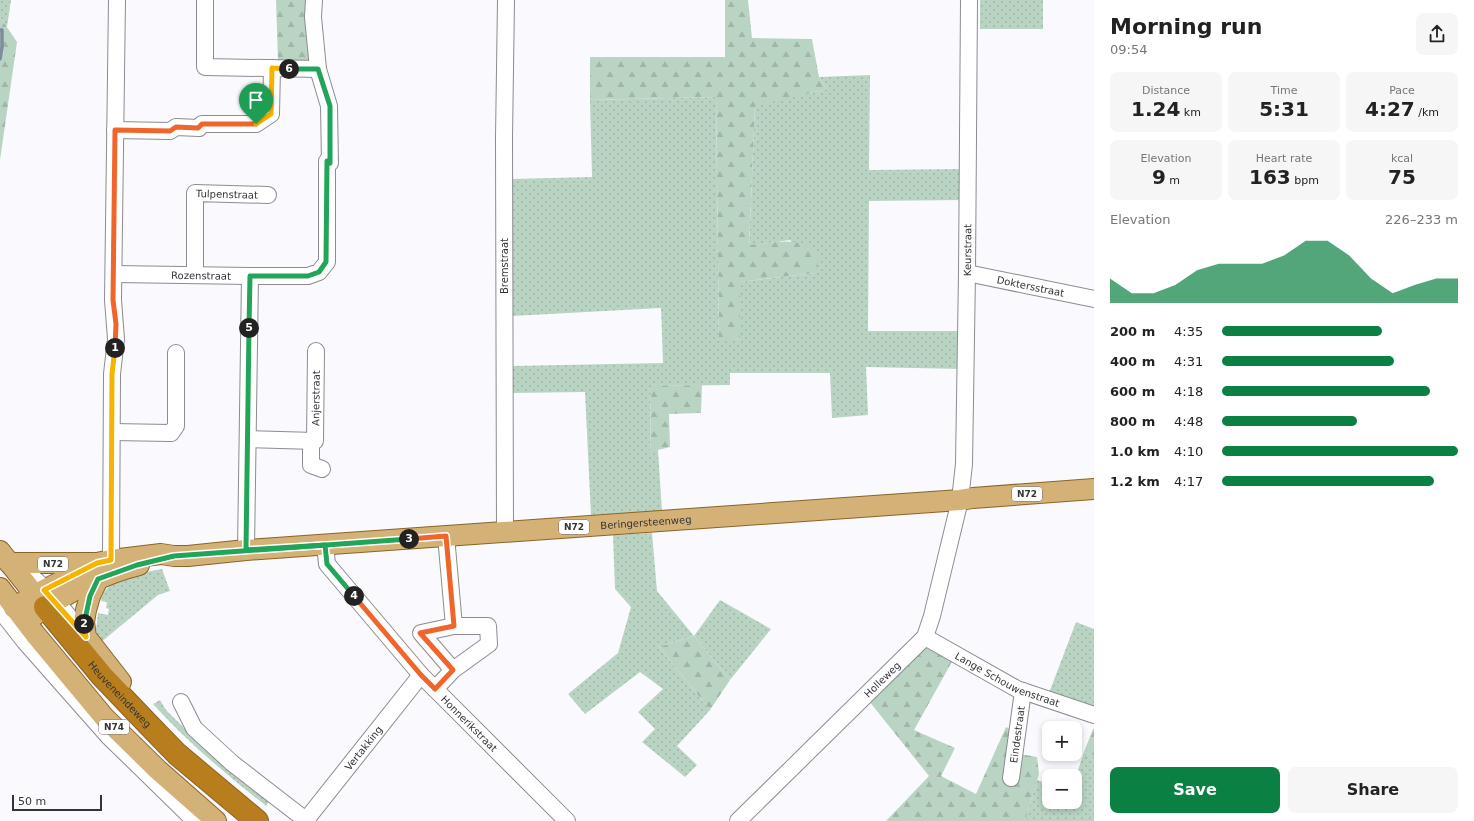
<!DOCTYPE html>
<meta charset="utf-8">
<style>
:root{--surface:#fff;--page:#f6f6f6;--text:#222;--muted:#767676;--accent:#0b8043}
body{margin:0;font-family:"DejaVu Sans",sans-serif;background:var(--page);color:var(--text);height:100vh;display:flex;flex-direction:column;font-size:15px;white-space:nowrap}
*{box-sizing:border-box;margin:0}
p{font-size:13px;color:var(--muted)}
.icon{flex:none;width:22px;height:22px;fill:none;stroke:currentColor;stroke-width:2;stroke-linecap:round;stroke-linejoin:round}
.map{position:relative;flex:1;overflow:hidden}
.drawer{display:flex;flex-direction:column;background:var(--surface);width:380px}
.drawer>*{flex:none}
.controls{position:absolute;left:1042px;top:721px;display:grid;gap:8px}
.controls a{display:grid;place-items:center;width:40px;height:40px;border-radius:8px;background:var(--surface);box-shadow:0 2px 6px #0003;font-size:20px}
.scale{position:absolute;left:12px;bottom:10px;width:90px;box-sizing:border-box;padding-left:4px;border:2px solid #343437;border-top:0;font-size:11px;line-height:14px;white-space:nowrap;color:#343437;-webkit-text-stroke:3px #fff;paint-order:stroke}
.pin{position:absolute;display:grid;place-items:center;width:34px;height:34px;color:#fff;margin:-41px -17px;border-radius:50% 50% 50% 0;rotate:-45deg;box-shadow:0 0 4px #0007}
.pin .icon{rotate:45deg}
.km{position:absolute;width:20px;height:20px;margin:-10px;border-radius:50%;background:#222;color:#fff;font-size:11px;line-height:20px;text-align:center}
.round{display:grid;place-items:center;flex:none;width:42px;height:42px;border-radius:8px;background:var(--page)}
.summary{display:flex;align-items:center;justify-content:space-between;height:68px;padding:0 16px}
h1{font-size:22px;font-weight:700;line-height:30px}
.figures{display:grid;grid-template-columns:repeat(3,1fr);gap:6px;height:68px;padding:4px 16px}
.figures div{display:grid;align-content:center;border-radius:8px;background:var(--page);text-align:center}
.figures b{font-size:20px;font-weight:700}
.figures small{font-size:11px;font-weight:400}
.figures p{font-size:11px}
.chart{height:112px;padding:8px 16px}
.chart p{display:flex;justify-content:space-between}
.chart svg{width:100%;height:72px;margin-top:4px;fill:var(--accent);opacity:.7}
.primary-button{display:flex;gap:8px;margin-top:auto;padding:8px 16px}
.primary-button a{flex:1;height:46px;border-radius:8px;background:var(--accent);color:#fff;font-size:16px;font-weight:700;line-height:46px;text-align:center}
.primary-button a+a{background:var(--page);color:var(--text)}
ul{padding:0 16px;list-style:none;font-size:13px}
li{display:grid;grid-template-columns:64px 48px 1fr;align-items:center;height:30px}
li i{height:10px;border-radius:5px;background:var(--accent)}
main{display:flex;flex:1;min-height:0}
.map>svg:first-child{display:block}
.grass{fill:url(#grass-dots)}
.forest{fill:url(#forest-firs)}
.lines{fill:none;stroke-linecap:round;stroke-linejoin:round}
.stream{stroke:#7e8d9d;stroke-width:3.5}
.minor-casing{stroke:#8b8b91;stroke-width:18}
.major-casing{stroke:#8a6426;stroke-width:22}
.highway-casing{stroke:#8a6426;stroke-width:24}
.minor{stroke:#fff;stroke-width:16}
.major{stroke:#d4b277;stroke-width:20}
.highway{stroke:#b87e1d;stroke-width:22}
.split-1-casing{stroke:#fff;stroke-width:8}
.split-2-casing{stroke:#fff;stroke-width:8}
.split-3-casing{stroke:#fff;stroke-width:8}
.split-4-casing{stroke:#fff;stroke-width:8}
.split-5-casing{stroke:#fff;stroke-width:8}
.split-6-casing{stroke:#fff;stroke-width:8}
.split-7-casing{stroke:#fff;stroke-width:8}
.split-1{stroke:#f0652b;stroke-width:5}
.split-2{stroke:#f5b400;stroke-width:5}
.split-3{stroke:#22a559;stroke-width:5}
.split-4{stroke:#f0652b;stroke-width:5}
.split-5{stroke:#22a559;stroke-width:5}
.split-6{stroke:#22a559;stroke-width:5}
.split-7{stroke:#f5b400;stroke-width:5}
.labels{text-anchor:middle;dominant-baseline:central;stroke-width:4;stroke-linejoin:round;paint-order:stroke}
.shield{fill:#fff;stroke:#717173;stroke-width:1}
.shield-label{font-size:9px;font-weight:bold;fill:#343437}
.street-label{font-size:10px;fill:#343437;stroke:#fff}
</style>
<main>
<div class="map">
<svg width="1094" height="821" viewBox="0 0 1094 821">
<defs>
<pattern id="grass-dots" width="8" height="8" patternUnits="userSpaceOnUse"><rect width="8" height="8" fill="#bad4c3"/><path d="M2 2h.1M6 6h.1" fill="none" stroke="#a0b7a8" stroke-width="1.8" stroke-linecap="round"/></pattern>
<pattern id="forest-firs" width="22" height="20" patternUnits="userSpaceOnUse"><rect width="22" height="20" fill="#bad4c3"/><path d="M5 1l3.5 6h-7zM16 11l3.5 6h-7z" fill="#a0b7a8"/></pattern>
</defs>
<rect width="100%" height="100%" fill="#fafafe"/>
<path class="grass" d="M 0,0 L 11,0 L 7,27 L 0,17 Z
M 980,0 L 1043,0 L 1043,29 L 980,29 Z
M 870,75 L 869,170 L 963,169 L 964,200 L 869,201 L 868,331 L 962,331 L 961,369 L 866,367 L 868,415 L 832,418 L 830,373 L 730,373 L 730,385 L 651,386 L 650,453 L 658,450 L 662,511 L 591,515 L 585,392 L 513,393 L 513,366 L 663,363 L 661,308 L 512,316 L 512,179 L 592,177 L 590,100 L 716,97 L 719,341 L 740,339 L 739,282 L 815,273 L 790,240 L 749,246 L 755,105 L 827,89 L 819,77 Z
M 652,533 L 657,591 L 694,636 L 720,600 L 771,629 L 730,680 L 694,636 L 659,647 L 710,710 L 677,746 L 697,765 L 685,777 L 642,742 L 655,729 L 638,712 L 663,689 L 640,672 L 585,714 L 568,694 L 618,653 L 631,607 L 615,589 L 613,535 Z
M 162,569 L 170,591 L 158,595 L 100,643 L 96,630 L 98,613 L 108,615 L 109,609 L 106,608 L 107,602 L 101,601 C 102,596 104,592 108,587 C 117,579 149,571 162,569 Z
M 1076,622 L 1094,629 L 1094,707 L 1049,693 Z
M 160,700 L 166,710 L 189,733 L 269,801 L 266,806 C 226,774 187,742 153,704 Z
M 1084,752 L 1094,756 L 1094,821 L 1025,821 L 1037,780 L 1049,784 L 1049,802 L 1075,802 L 1075,779 Z"/>
<path class="forest" d="M 276,0 L 307,0 L 311,62 L 278,62 Z
M 725,0 L 748,0 L 752,38 L 812,39 L 819,77 L 827,89 L 755,106 L 749,245 C 775,244 799,233 820,256 L 815,273 L 740,282 L 740,339 L 719,342 L 716,97 L 590,100 L 590,57 L 725,57 Z
M 0,17 L 17,42 L 0,160 Z
M 702,385 L 701,413 L 669,414 L 670,447 L 658,450 L 650,454 L 651,386 Z
M 694,636 L 730,680 L 710,710 L 659,647 Z
M 933,647 L 954,658 L 914,730 L 955,748 L 941,776 L 976,794 L 1006,727 L 1019,733 L 1015,753 L 1037,757 L 1039,774 L 1025,821 L 886,821 L 929,776 L 869,701 L 925,648 Z
M 1093,729 L 1094,729 L 1094,756 L 1084,752 Z"/>
<g class="lines">
<path class="stream" d="M 0,30 L 2,30 L 2,47 L 0,59"/>
<defs>
<g id="minor">
<path d="M 205,0 L 205,67 L 318,69"/>
<path d="M 115,130 L 170,131 L 176,127 L 199,128 L 202,124 L 256,124 L 271,114 L 272,68"/>
<path id="s1" d="M 967,273 L 1094,299"/>
<path id="s2" d="M 114,274 L 250,276 L 308,276 L 319,272 L 327,262 L 327,161 L 330,163 L 329,106 L 318,69 L 313,17 L 314,0"/>
<path id="s3" d="M 195,274 L 195,193 L 268,195"/>
<path d="M 112,432 L 171,433 L 176,426 L 176,353"/>
<path id="s4" d="M 248,439 L 315,441 L 316,351"/>
<path d="M 311,441 L 311,465 L 322,469"/>
<path d="M 505,532 L 504,138 L 506,0"/>
<path d="M 446,536 L 454,626"/>
<path id="s5" d="M 325,545 L 327,564 L 421,675 L 567,821"/>
<path d="M 246,550 L 250,276"/>
<path d="M 111,560 L 112,374 L 116,339 L 113,300 L 117,0"/>
<path d="M 19,568 C 45,583 66,614 86,637"/>
<path d="M 0,610 L 25,642 L 108,736 L 195,821"/>
<path id="s6" d="M 925,637 L 1017,689 L 1094,715"/>
<path d="M 435,689 L 453,670 L 421,633 L 454,626 L 488,626 L 489,644 L 453,670"/>
<path d="M 181,702 L 194,728 L 232,763 L 307,821"/>
<path id="s7" d="M 1011,778 L 1023,691"/>
<path id="s8" d="M 306,820 L 421,675"/>
<path id="s9" d="M 738,821 L 925,637 L 932,616 L 960,500 L 964,464 L 967,273 L 969,0"/>
</g>
<g id="major">
<path d="M 0,551 L 42,604"/>
<path id="s10" d="M 9,563 L 97,563 L 111,560 L 161,554 L 174,556 L 188,556 L 246,550 L 960,500 L 973,498 L 1094,489"/>
<path d="M 98,579 L 90,596 L 86,610 L 84,622 L 86,637 L 121,682"/>
<path d="M 0,588 L 35,634 L 104,717 L 158,770 L 216,821"/>
<path d="M 14,608 L 34,595 L 78,573"/>
<path d="M 32,617 C 63,595 102,574 139,565"/>
</g>
<g id="highway">
<path id="s11" d="M 45,607 L 102,676 L 145,721 L 177,754 L 257,821"/>
</g>
</defs>
<use href="#minor" class="minor-casing"/>
<use href="#major" class="major-casing"/>
<use href="#highway" class="highway-casing"/>
<use href="#minor" class="minor"/>
<use href="#major" class="major"/>
<use href="#highway" class="highway"/>
</g>
<g class="lines">
<defs>
<path id="split-1" d="M 115,348 L 116,324 L 113,300 L 115,130 L 170,131 L 176,127 L 198,128 L 202,124 L 256,124"/>
<path id="split-2" d="M 84,624 L 86,637 L 44,590 L 97,563 L 111,560 L 112,374 L 115,348"/>
<path id="split-3" d="M 84,624 L 90,596 L 98,579 L 137,565 L 174,556 L 409,539"/>
<path id="split-4" d="M 354,596 L 421,675 L 435,689 L 453,670 L 420,633 L 454,626 L 446,536 L 409,539"/>
<path id="split-5" d="M 249,328 L 246,550 L 325,545 L 327,564 L 354,596"/>
<path id="split-6" d="M 249,328 L 250,276 L 308,276 L 319,272 L 326,262 L 327,161 L 330,163 L 330,106 L 318,69 L 289,69"/>
<path id="split-7" d="M 256,124 L 271,114 L 272,68 L 289,69"/>
</defs>
<use href="#split-1" class="split-1-casing"/>
<use href="#split-2" class="split-2-casing"/>
<use href="#split-3" class="split-3-casing"/>
<use href="#split-4" class="split-4-casing"/>
<use href="#split-5" class="split-5-casing"/>
<use href="#split-6" class="split-6-casing"/>
<use href="#split-7" class="split-7-casing"/>
<use href="#split-1" class="split-1"/>
<use href="#split-2" class="split-2"/>
<use href="#split-3" class="split-3"/>
<use href="#split-4" class="split-4"/>
<use href="#split-5" class="split-5"/>
<use href="#split-6" class="split-6"/>
<use href="#split-7" class="split-7"/>
</g>
<g class="labels">
<g class="shield">
<rect x="1012" y="487" width="30" height="14" rx="3"/>
<rect x="559" y="520" width="30" height="14" rx="3"/>
<rect x="38" y="557" width="30" height="14" rx="3"/>
<rect x="99" y="720" width="30" height="14" rx="3"/>
</g>
<g class="shield-label">
<text x="1027" y="494">N72</text>
<text x="574" y="527">N72</text>
<text x="53" y="564">N72</text>
<text x="114" y="727">N74</text>
</g>
<g class="street-label">
<text stroke="none"><textPath href="#s3" startOffset="113">Tulpenstraat</textPath></text>
<text stroke="none"><textPath href="#s9" startOffset="654">Keurstraat</textPath></text>
<text transform="translate(504 266) rotate(-90)">Bremstraat</text>
<text stroke="none"><textPath href="#s2" startOffset="87">Rozenstraat</textPath></text>
<text stroke="none"><textPath href="#s1" startOffset="65">Doktersstraat</textPath></text>
<text stroke="none"><textPath href="#s4" startOffset="110">Anjerstraat</textPath></text>
<text stroke="none"><textPath href="#s10" startOffset="639">Beringersteenweg</textPath></text>
<text stroke="none"><textPath href="#s6" startOffset="93">Lange Schouwenstraat</textPath></text>
<text stroke="none"><textPath href="#s9" startOffset="202">Holleweg</textPath></text>
<text stroke="none"><textPath href="#s11" startOffset="115">Heuveneindeweg</textPath></text>
<text stroke="none"><textPath href="#s5" startOffset="233">Honnerikstraat</textPath></text>
<text stroke="none"><textPath href="#s7" startOffset="44">Eindestraat</textPath></text>
<text stroke="none"><textPath href="#s8" startOffset="92">Vertakking</textPath></text>
</g>
</g>
</svg>
<div class="controls">
<a>+</a>
<a>−</a>
</div>
<div class="scale">50 m</div>
<div class="pin" style="left:256px;top:124px;background:#1e9e55"><svg class="icon" aria-label="arrive" viewBox="0 0 24 24"><path d="M6 21V4h12l-3 4 3 4H6"/></svg></div>
<b class="km" style="left:115px;top:348px">1</b>
<b class="km" style="left:84px;top:624px">2</b>
<b class="km" style="left:409px;top:539px">3</b>
<b class="km" style="left:354px;top:596px">4</b>
<b class="km" style="left:249px;top:328px">5</b>
<b class="km" style="left:289px;top:69px">6</b>
</div>
<section class="drawer">
<div class="summary"><div><h1>Morning run</h1><p>09:54</p></div><a class="round"><svg class="icon" aria-label="share" viewBox="0 0 24 24"><path d="M12 15V3M7 8l5-5 5 5M5 13v7h14v-7"/></svg></a></div>
<div class="figures">
<div><p>Distance</p><b>1.24<small> km</small></b></div>
<div><p>Time</p><b>5:31</b></div>
<div><p>Pace</p><b>4:27<small> /km</small></b></div>
</div>
<div class="figures">
<div><p>Elevation</p><b>9<small> m</small></b></div>
<div><p>Heart rate</p><b>163<small> bpm</small></b></div>
<div><p>kcal</p><b>75</b></div>
</div>
<div class="chart"><p><span>Elevation</span>226–233 m</p>
<svg viewBox="0 0 160 44" preserveAspectRatio="none"><path d="M0 44V29L10 38L20 38L30 33L40 24L50 20L60 20L70 20L80 15L90 6L100 6L110 15L120 29L130 38L140 33L150 29L160 29V44z"/></svg>
</div>
<ul>
<li><b>200 m</b>4:35<i style="width:68%"></i></li>
<li><b>400 m</b>4:31<i style="width:73%"></i></li>
<li><b>600 m</b>4:18<i style="width:88%"></i></li>
<li><b>800 m</b>4:48<i style="width:57%"></i></li>
<li><b>1.0 km</b>4:10<i style="width:100%"></i></li>
<li><b>1.2 km</b>4:17<i style="width:90%"></i></li>
</ul>
<div class="primary-button"><a>Save</a><a>Share</a></div>
</section>
</main>
